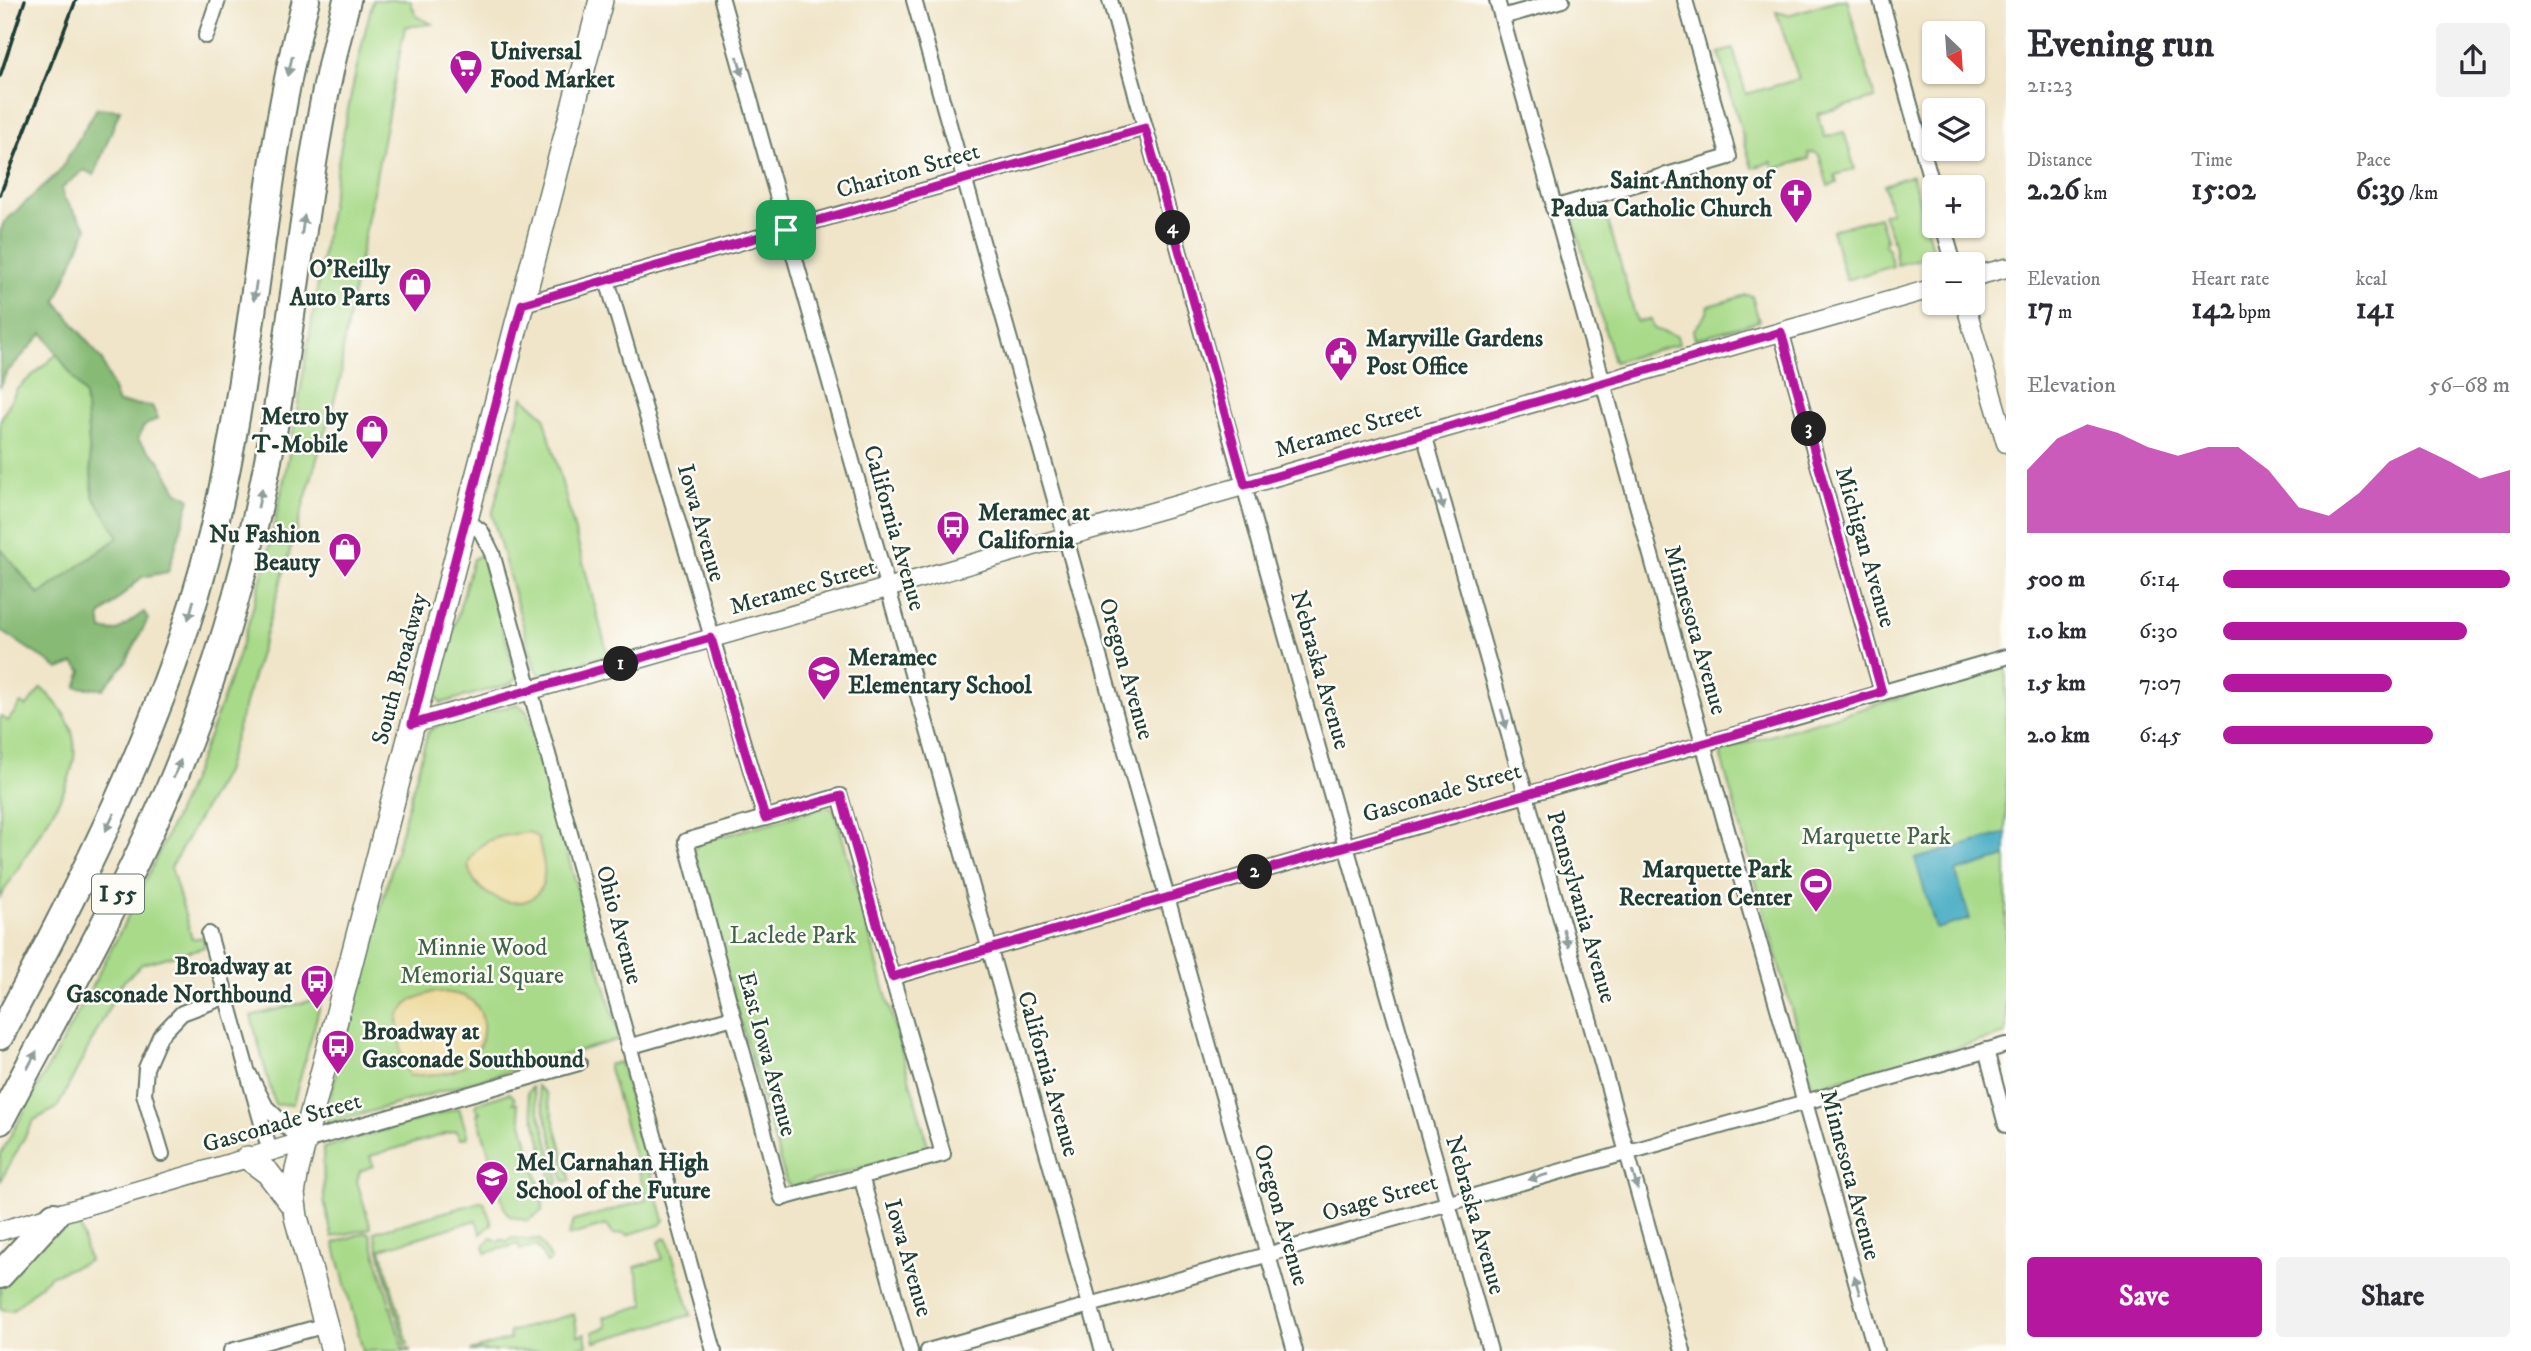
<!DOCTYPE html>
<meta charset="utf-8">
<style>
:root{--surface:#fff;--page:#f2f2f3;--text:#2b2b33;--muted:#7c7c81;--accent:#b5179e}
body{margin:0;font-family:"IM FELL DW Pica",serif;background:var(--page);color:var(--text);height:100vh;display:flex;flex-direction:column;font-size:26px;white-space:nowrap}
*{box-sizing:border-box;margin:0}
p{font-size:23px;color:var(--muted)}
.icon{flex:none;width:38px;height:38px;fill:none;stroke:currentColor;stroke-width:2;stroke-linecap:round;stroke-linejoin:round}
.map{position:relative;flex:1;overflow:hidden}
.details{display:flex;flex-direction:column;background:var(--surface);width:525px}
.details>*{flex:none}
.needle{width:46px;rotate:155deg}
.controls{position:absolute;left:1922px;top:21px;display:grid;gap:14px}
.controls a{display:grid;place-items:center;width:63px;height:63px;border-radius:7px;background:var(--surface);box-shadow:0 2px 5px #0004;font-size:35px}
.pin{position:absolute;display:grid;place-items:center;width:60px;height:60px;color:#fff;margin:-30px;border-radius:14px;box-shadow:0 4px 10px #0006}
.km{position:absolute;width:35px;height:35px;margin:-18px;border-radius:50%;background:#222;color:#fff;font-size:19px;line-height:35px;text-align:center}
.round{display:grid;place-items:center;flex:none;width:74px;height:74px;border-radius:7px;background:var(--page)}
.head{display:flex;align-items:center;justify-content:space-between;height:119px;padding:0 21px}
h1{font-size:38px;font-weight:800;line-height:52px}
.figures{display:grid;grid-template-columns:repeat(3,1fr);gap:10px;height:119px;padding:7px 21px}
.figures div{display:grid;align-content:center}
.figures b{font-size:30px;font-weight:800}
.figures small{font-size:19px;font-weight:400}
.figures p{font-size:19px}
.chart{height:196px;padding:14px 21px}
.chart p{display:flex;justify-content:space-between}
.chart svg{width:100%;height:126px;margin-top:7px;fill:var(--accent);opacity:.7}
.cta{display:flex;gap:14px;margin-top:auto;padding:14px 21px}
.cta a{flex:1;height:80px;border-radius:7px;background:var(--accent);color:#fff;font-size:28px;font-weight:800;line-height:80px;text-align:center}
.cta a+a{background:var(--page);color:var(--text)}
ul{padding:0 21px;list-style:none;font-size:23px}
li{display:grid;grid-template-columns:112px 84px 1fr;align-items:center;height:52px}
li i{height:18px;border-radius:9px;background:var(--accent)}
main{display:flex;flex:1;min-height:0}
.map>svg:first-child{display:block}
.green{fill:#a8da89;stroke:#648c5e;stroke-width:2}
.forest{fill:#86ba75;stroke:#527c54;stroke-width:2}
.sand{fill:#eeda9e;stroke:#868c69;stroke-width:2}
.water{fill:#44abc3;stroke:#32747c;stroke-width:2}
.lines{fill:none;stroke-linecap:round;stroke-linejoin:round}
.minor-casing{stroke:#687868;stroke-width:18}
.tertiary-casing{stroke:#687868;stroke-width:21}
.primary-casing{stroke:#687868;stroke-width:26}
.motorway-casing{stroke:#687868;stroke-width:30}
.minor{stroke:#fff;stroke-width:14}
.tertiary{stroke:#fff;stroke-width:18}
.primary{stroke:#fff;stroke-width:23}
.motorway{stroke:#fff;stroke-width:26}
.rail{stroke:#1f3d34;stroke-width:3.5}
.oneway{fill:#8f9e9a}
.route-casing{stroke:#fff;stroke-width:14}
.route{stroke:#b5179e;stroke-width:9}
.labels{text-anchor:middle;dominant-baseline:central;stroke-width:5;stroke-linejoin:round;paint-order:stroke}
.shield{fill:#fdfcf7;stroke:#62766e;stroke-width:2}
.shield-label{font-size:23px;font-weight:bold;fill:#1f3d34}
.poi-label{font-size:24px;font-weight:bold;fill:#1f3d34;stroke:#fdfcf7;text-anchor:start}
.street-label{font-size:24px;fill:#1f3d34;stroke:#fdfcf7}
.park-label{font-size:24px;fill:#416449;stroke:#fdfcf7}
</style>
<main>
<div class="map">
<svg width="2006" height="1351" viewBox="0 0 2006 1351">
<rect width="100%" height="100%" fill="#fdfcf7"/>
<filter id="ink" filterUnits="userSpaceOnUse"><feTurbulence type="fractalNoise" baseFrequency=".0143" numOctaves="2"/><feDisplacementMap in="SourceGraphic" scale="14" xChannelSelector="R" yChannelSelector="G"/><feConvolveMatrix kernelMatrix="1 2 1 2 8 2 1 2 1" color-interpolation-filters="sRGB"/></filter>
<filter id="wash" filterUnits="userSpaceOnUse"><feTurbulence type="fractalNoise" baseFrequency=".00686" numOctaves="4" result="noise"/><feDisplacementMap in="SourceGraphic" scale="28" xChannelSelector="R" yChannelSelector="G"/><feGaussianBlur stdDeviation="1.57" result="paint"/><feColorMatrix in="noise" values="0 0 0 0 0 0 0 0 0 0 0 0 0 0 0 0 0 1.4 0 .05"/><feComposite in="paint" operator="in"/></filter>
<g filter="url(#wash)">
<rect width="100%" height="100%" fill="#f0e5c9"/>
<path class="green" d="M 373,0 L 410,0 L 416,16 L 432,24 L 405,27 L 343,346 L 341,377 L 225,772 L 171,867 L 192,939 L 203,937 L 205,947 L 142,964 L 122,983 L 57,1108 L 34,1120 L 0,1182 L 0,1155 C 106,963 214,771 267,556 C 312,372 325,183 373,0 Z
M 1837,0 L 1847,0 L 1875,98 L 1818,114 L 1825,137 L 1844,132 L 1855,169 L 1835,175 L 1837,183 L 1828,186 L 1819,155 L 1814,152 L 1808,153 L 1809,159 L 1774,169 L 1772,162 L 1752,168 L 1719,53 L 1733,49 L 1746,94 L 1799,79 L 1776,12 L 1788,15 Z
M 1912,175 L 1934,255 L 1897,265 L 1894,243 L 1883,214 L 1891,212 L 1884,185 Z
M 1605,210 L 1637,322 L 1651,319 L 1654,329 L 1677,336 L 1679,344 L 1614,362 L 1573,219 Z
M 1879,217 L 1886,239 L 1884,245 L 1888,249 L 1893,266 L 1846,280 L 1832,230 Z
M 1746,295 L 1752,296 L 1759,321 L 1695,339 L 1693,331 L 1707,313 L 1709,306 Z
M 57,354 L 85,395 L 93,496 L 119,537 L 39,595 L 0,548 L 0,421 L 17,389 Z
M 523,397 L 544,416 L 608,655 L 541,675 L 535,668 L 492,515 Z
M 481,555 L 517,678 L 510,684 L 441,703 L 436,695 L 473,559 Z
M 2006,666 L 2006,1034 L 1813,1087 L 1721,757 L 1722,750 Z
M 41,688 C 95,735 75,776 43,828 C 29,851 15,874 0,897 L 0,716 L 8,721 L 21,703 L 26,707 Z
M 518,704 L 527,712 L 620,1039 L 331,1123 L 325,1116 L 428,732 L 439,725 Z
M 829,806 L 835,811 L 928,1146 L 922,1151 L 792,1187 L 786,1182 L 693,852 L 698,843 Z
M 322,998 L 293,1104 L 275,1105 L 251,1016 Z
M 620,1062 L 664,1220 L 660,1225 L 627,1235 L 623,1233 L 613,1235 L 607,1225 L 568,1236 L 574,1221 L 647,1200 L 608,1065 Z
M 537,1086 L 546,1093 L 571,1181 L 564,1181 Z
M 532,1087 L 559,1181 L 554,1186 L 527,1093 Z
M 510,1093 L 515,1099 L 513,1103 L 517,1103 L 529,1149 L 526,1152 L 530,1152 L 543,1197 L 542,1211 L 527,1221 L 510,1216 L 504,1207 L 491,1162 L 495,1161 L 491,1160 L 477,1114 L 480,1112 L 475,1107 L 478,1103 Z
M 459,1108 L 468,1137 L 460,1139 L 456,1131 L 370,1156 L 373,1166 L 360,1171 L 357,1181 L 371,1228 L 332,1237 L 324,1200 L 323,1148 Z
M 480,1202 L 484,1202 L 492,1224 L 481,1234 L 476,1220 L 381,1249 L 408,1344 L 405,1346 L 374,1232 Z
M 77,1215 L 89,1261 L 50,1276 L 12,1311 L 0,1309 L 0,1285 L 47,1228 Z
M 366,1232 L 370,1234 L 403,1350 L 409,1348 L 410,1351 L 363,1351 L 334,1243 Z
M 491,1237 L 499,1242 L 501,1239 L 508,1242 L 510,1238 L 540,1240 L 551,1260 L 547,1263 L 537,1246 L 520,1250 L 518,1244 L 486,1253 L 484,1246 Z
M 667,1237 L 691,1315 L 595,1342 L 593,1332 L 607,1327 L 604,1317 L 645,1305 L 635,1267 L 662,1259 L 659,1242 L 664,1238 L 668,1241 Z
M 574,1314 L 578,1336 L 585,1334 L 587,1345 L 566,1351 L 470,1351 L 510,1339 L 509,1332 Z"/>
<path class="forest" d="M 97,108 L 120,110 L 94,175 L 84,170 L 62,188 L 63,197 L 87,228 L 56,301 L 102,360 L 118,403 L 152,406 L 158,418 L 143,427 L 138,440 L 160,461 L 177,491 L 190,499 L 168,572 L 142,577 L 100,616 L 102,630 L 117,631 L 144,612 L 148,619 L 126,662 L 103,689 L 76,687 L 82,671 L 74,663 L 59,669 L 0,630 L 0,548 L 39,595 L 119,537 L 93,496 L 85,395 L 43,333 L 6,373 L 0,388 L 0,232 L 4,222 L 59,172 Z"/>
<path class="sand" d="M 529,832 L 538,838 C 540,850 546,865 544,876 C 540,921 473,903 468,864 C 478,836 504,836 529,832 Z
M 433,992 C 444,992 456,993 466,997 C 495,1012 484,1058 458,1069 C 444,1076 425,1074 409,1076 L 401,1053 L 398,1016 L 411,1000 Z"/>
<path class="water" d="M 2006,833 L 2006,857 L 1956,872 L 1970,919 L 1936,929 L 1915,859 Z"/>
</g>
<g filter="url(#ink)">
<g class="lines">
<defs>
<path id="minor" d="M 722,0 L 1103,1351
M 914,0 L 1295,1351
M 1110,0 L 1269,576 L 1490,1351
M 1497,0 L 1728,833 L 1876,1351
M 1881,0 L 1934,191
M 1502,17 L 1562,0
M 206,36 L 218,0
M 1553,208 L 1729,157 L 1685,0
M 1943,226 L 1954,264
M 607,280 L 765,818
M 522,304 L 1145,128
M 1781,332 L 1882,692
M 1424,434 L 1683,1351
M 466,520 L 481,531 L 492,553 L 714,1351
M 840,796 L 943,1154 L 782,1198 L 686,841 Z
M 209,934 L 270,1152
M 892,977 L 2006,657
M 628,1047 L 733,1017
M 1986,1050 L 2006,1125
M 248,1072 L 266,1107 L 302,1142 L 579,1063
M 162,1154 L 144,1094 L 146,1068 L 160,1036 L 182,1013 L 227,996
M 861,1176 L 910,1351
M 231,1351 L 326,1325
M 928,1351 L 2006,1045"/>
<path id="tertiary" d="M 1972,277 L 2006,268
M 1965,303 L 2006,443
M 412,724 L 1934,288
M 0,1231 L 302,1142"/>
<path id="primary" d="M 248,1158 L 268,1173 L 294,1207
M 333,1351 L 296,1217 L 293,1194 L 297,1170 L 601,0"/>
<path id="motorway" d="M 0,1036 C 94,858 181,690 222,491 C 257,328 264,161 306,0
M 0,1121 C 58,1010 120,901 170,787 C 206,703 233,615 254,527 C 295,353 300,173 347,0
M 0,1275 L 54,1216"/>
</defs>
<use href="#minor" class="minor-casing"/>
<use href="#tertiary" class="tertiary-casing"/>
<use href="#primary" class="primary-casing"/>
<use href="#motorway" class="motorway-casing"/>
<use href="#minor" class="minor"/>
<use href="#tertiary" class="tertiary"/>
<use href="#primary" class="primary"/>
<use href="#motorway" class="motorway"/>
<path class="rail" d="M 0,76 L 25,0
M 0,195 L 76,0"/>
</g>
<defs><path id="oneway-solid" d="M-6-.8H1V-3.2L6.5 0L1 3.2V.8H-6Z" transform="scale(1.75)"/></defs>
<g class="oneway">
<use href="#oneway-solid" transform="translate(290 66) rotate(103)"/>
<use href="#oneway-solid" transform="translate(740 66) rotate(75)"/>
<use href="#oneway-solid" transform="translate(303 225) rotate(-82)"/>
<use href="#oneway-solid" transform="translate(255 291) rotate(98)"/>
<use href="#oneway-solid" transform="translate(260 498) rotate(-78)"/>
<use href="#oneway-solid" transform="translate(1441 500) rotate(75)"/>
<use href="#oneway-solid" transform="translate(191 610) rotate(106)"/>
<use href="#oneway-solid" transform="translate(1504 719) rotate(74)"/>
<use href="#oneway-solid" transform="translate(177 769) rotate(-69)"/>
<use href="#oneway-solid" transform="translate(110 822) rotate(116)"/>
<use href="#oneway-solid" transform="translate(1566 938) rotate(74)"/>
<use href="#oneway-solid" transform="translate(32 1060) rotate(-62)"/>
<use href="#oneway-solid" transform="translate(1538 1177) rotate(164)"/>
<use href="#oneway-solid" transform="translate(1635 1180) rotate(74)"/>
<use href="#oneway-solid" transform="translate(1857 1285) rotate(-106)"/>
</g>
</g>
<g class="lines" filter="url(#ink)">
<defs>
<path id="route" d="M 1145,128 L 1245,485 L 1781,332 L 1882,692 L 892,977 L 841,796 L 765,818 L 711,638 L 412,724 L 522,304 Z"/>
</defs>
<use href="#route" class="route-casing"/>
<use href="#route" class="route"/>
</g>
<defs>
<symbol id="supermarket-pin" viewBox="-11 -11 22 30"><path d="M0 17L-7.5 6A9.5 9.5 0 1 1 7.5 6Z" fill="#b5179e" stroke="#fdfcf7"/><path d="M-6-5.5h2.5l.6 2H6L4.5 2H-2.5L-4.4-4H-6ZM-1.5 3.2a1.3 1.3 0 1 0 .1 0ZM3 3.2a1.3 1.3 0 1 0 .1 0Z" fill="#fff"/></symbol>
<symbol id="church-pin" viewBox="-11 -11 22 30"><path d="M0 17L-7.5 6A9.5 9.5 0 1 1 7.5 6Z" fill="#b5179e" stroke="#fdfcf7"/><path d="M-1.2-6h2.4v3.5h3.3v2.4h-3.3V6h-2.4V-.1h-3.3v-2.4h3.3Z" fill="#fff"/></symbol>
<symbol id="shop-pin" viewBox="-11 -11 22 30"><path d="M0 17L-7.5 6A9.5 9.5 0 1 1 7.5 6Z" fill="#b5179e" stroke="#fdfcf7"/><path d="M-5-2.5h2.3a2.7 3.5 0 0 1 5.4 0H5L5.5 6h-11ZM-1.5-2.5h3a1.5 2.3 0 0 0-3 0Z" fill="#fff"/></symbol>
<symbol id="civic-pin" viewBox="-11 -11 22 30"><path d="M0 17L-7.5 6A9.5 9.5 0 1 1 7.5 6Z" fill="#b5179e" stroke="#fdfcf7"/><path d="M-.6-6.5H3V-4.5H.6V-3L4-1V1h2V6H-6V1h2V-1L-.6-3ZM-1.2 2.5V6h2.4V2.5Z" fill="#fff"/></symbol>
<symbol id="bus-pin" viewBox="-11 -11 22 30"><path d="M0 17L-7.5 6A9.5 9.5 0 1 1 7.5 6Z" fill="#b5179e" stroke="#fdfcf7"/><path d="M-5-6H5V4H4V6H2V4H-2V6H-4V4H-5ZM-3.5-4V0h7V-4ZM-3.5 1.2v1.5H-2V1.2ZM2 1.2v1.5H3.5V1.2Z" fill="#fff"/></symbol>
<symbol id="school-pin" viewBox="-11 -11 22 30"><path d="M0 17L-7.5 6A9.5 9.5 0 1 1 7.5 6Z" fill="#b5179e" stroke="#fdfcf7"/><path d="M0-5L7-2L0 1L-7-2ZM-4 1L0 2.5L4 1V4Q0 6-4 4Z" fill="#fff"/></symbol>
<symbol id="stadium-pin" viewBox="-11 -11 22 30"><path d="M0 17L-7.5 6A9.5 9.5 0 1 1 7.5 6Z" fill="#b5179e" stroke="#fdfcf7"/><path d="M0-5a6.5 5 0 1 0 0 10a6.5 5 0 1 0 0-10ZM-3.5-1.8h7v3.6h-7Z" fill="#fff"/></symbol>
</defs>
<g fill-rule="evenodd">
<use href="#supermarket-pin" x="447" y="47" width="38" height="52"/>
<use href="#church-pin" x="1777" y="176" width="38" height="52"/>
<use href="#shop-pin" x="396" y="265" width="38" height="52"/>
<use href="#civic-pin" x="1322" y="334" width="38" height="52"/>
<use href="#shop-pin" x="353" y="412" width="38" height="52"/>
<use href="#bus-pin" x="934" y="508" width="38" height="52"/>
<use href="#shop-pin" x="326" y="530" width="38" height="52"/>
<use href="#school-pin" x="805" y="653" width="38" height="52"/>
<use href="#stadium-pin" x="1797" y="865" width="38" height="52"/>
<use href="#bus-pin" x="298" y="962" width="38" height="52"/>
<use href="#bus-pin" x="319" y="1027" width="38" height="52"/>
<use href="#school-pin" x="473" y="1158" width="38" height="52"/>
</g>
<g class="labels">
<rect class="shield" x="92" y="874.5" width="52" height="39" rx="5"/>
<g class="shield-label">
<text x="118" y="894">I 55</text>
</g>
<g class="poi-label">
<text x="490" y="52">Universal<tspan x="490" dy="28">Food Market</tspan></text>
<text x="1772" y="181" text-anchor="end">Saint Anthony of<tspan x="1772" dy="28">Padua Catholic Church</tspan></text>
<text x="390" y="270" text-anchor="end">O'Reilly<tspan x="390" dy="28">Auto Parts</tspan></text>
<text x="1366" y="339">Maryville Gardens<tspan x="1366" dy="28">Post Office</tspan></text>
<text x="348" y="417" text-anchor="end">Metro by<tspan x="348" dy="28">T-Mobile</tspan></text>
<text x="978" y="513">Meramec at<tspan x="978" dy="28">California</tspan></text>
<text x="320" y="535" text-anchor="end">Nu Fashion<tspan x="320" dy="28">Beauty</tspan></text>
<text x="848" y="658">Meramec<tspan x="848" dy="28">Elementary School</tspan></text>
<text x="1792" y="870" text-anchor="end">Marquette Park<tspan x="1792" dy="28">Recreation Center</tspan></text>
<text x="292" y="967" text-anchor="end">Broadway at<tspan x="292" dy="28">Gasconade Northbound</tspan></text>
<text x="362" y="1032">Broadway at<tspan x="362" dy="28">Gasconade Southbound</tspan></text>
<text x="516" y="1163">Mel Carnahan High<tspan x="516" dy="28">School of the Future</tspan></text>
</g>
<g class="street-label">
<text transform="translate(908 171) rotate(-16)">Chariton Street</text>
<text transform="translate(1348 430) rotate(-16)">Meramec Street</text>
<text transform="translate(701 523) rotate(74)">Iowa Avenue</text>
<text transform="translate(894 528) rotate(74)">California Avenue</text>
<text transform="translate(1865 547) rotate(74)">Michigan Avenue</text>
<text transform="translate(803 587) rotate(-16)">Meramec Street</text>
<text transform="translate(1695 630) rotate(74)">Minnesota Avenue</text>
<text transform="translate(400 669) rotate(-75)">South Broadway</text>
<text transform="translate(1126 669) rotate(74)">Oregon Avenue</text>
<text transform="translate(1320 670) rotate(74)">Nebraska Avenue</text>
<text transform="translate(1442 793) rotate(-16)">Gasconade Street</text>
<text transform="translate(1581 907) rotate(74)">Pennsylvania Avenue</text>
<text transform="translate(619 925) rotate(75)">Ohio Avenue</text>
<text transform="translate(767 1054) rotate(75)">East Iowa Avenue</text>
<text transform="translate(1048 1074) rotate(74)">California Avenue</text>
<text transform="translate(282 1123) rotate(-16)">Gasconade Street</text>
<text transform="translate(1850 1175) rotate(75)">Minnesota Avenue</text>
<text transform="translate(1380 1198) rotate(-16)">Osage Street</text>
<text transform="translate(1281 1215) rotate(74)">Oregon Avenue</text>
<text transform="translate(1475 1215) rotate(74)">Nebraska Avenue</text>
<text transform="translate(908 1258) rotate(74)">Iowa Avenue</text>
</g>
<g class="park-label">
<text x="1876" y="837">Marquette Park</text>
<text x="793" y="936">Laclede Park</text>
<text x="482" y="948">Minnie Wood<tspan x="482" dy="28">Memorial Square</tspan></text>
</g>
</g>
</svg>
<div class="controls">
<a><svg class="needle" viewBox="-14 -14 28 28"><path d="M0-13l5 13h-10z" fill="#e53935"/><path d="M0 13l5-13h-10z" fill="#7c7c81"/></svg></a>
<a><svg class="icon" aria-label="layers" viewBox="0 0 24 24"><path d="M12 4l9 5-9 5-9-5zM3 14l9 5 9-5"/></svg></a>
<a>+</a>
<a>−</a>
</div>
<div class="pin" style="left:786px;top:230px;background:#1e9e55"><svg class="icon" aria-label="arrive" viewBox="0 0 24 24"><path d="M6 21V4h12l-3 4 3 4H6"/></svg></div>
<b class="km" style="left:621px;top:664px">1</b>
<b class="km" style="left:1255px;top:872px">2</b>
<b class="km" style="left:1809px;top:429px">3</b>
<b class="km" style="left:1173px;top:228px">4</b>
</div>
<section class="details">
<div class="head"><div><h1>Evening run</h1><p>21:23</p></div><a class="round"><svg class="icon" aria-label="share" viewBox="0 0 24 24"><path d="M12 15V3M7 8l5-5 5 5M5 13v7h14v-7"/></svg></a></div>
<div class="figures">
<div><p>Distance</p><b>2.26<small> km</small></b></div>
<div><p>Time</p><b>15:02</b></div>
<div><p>Pace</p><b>6:39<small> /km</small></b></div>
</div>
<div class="figures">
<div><p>Elevation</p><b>17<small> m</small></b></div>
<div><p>Heart rate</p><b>142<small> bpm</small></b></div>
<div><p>kcal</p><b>141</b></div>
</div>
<div class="chart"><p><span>Elevation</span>56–68 m</p>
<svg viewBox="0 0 160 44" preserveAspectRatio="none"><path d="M0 44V22L10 11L20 6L30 9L40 14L50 17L60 14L70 14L80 22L90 35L100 38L110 30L120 19L130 14L140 19L150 25L160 22V44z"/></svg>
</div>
<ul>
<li><b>500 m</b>6:14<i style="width:100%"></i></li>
<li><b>1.0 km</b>6:30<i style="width:85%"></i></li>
<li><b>1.5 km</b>7:07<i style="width:59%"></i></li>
<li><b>2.0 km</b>6:45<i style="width:73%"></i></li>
</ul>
<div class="cta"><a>Save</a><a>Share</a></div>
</section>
</main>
